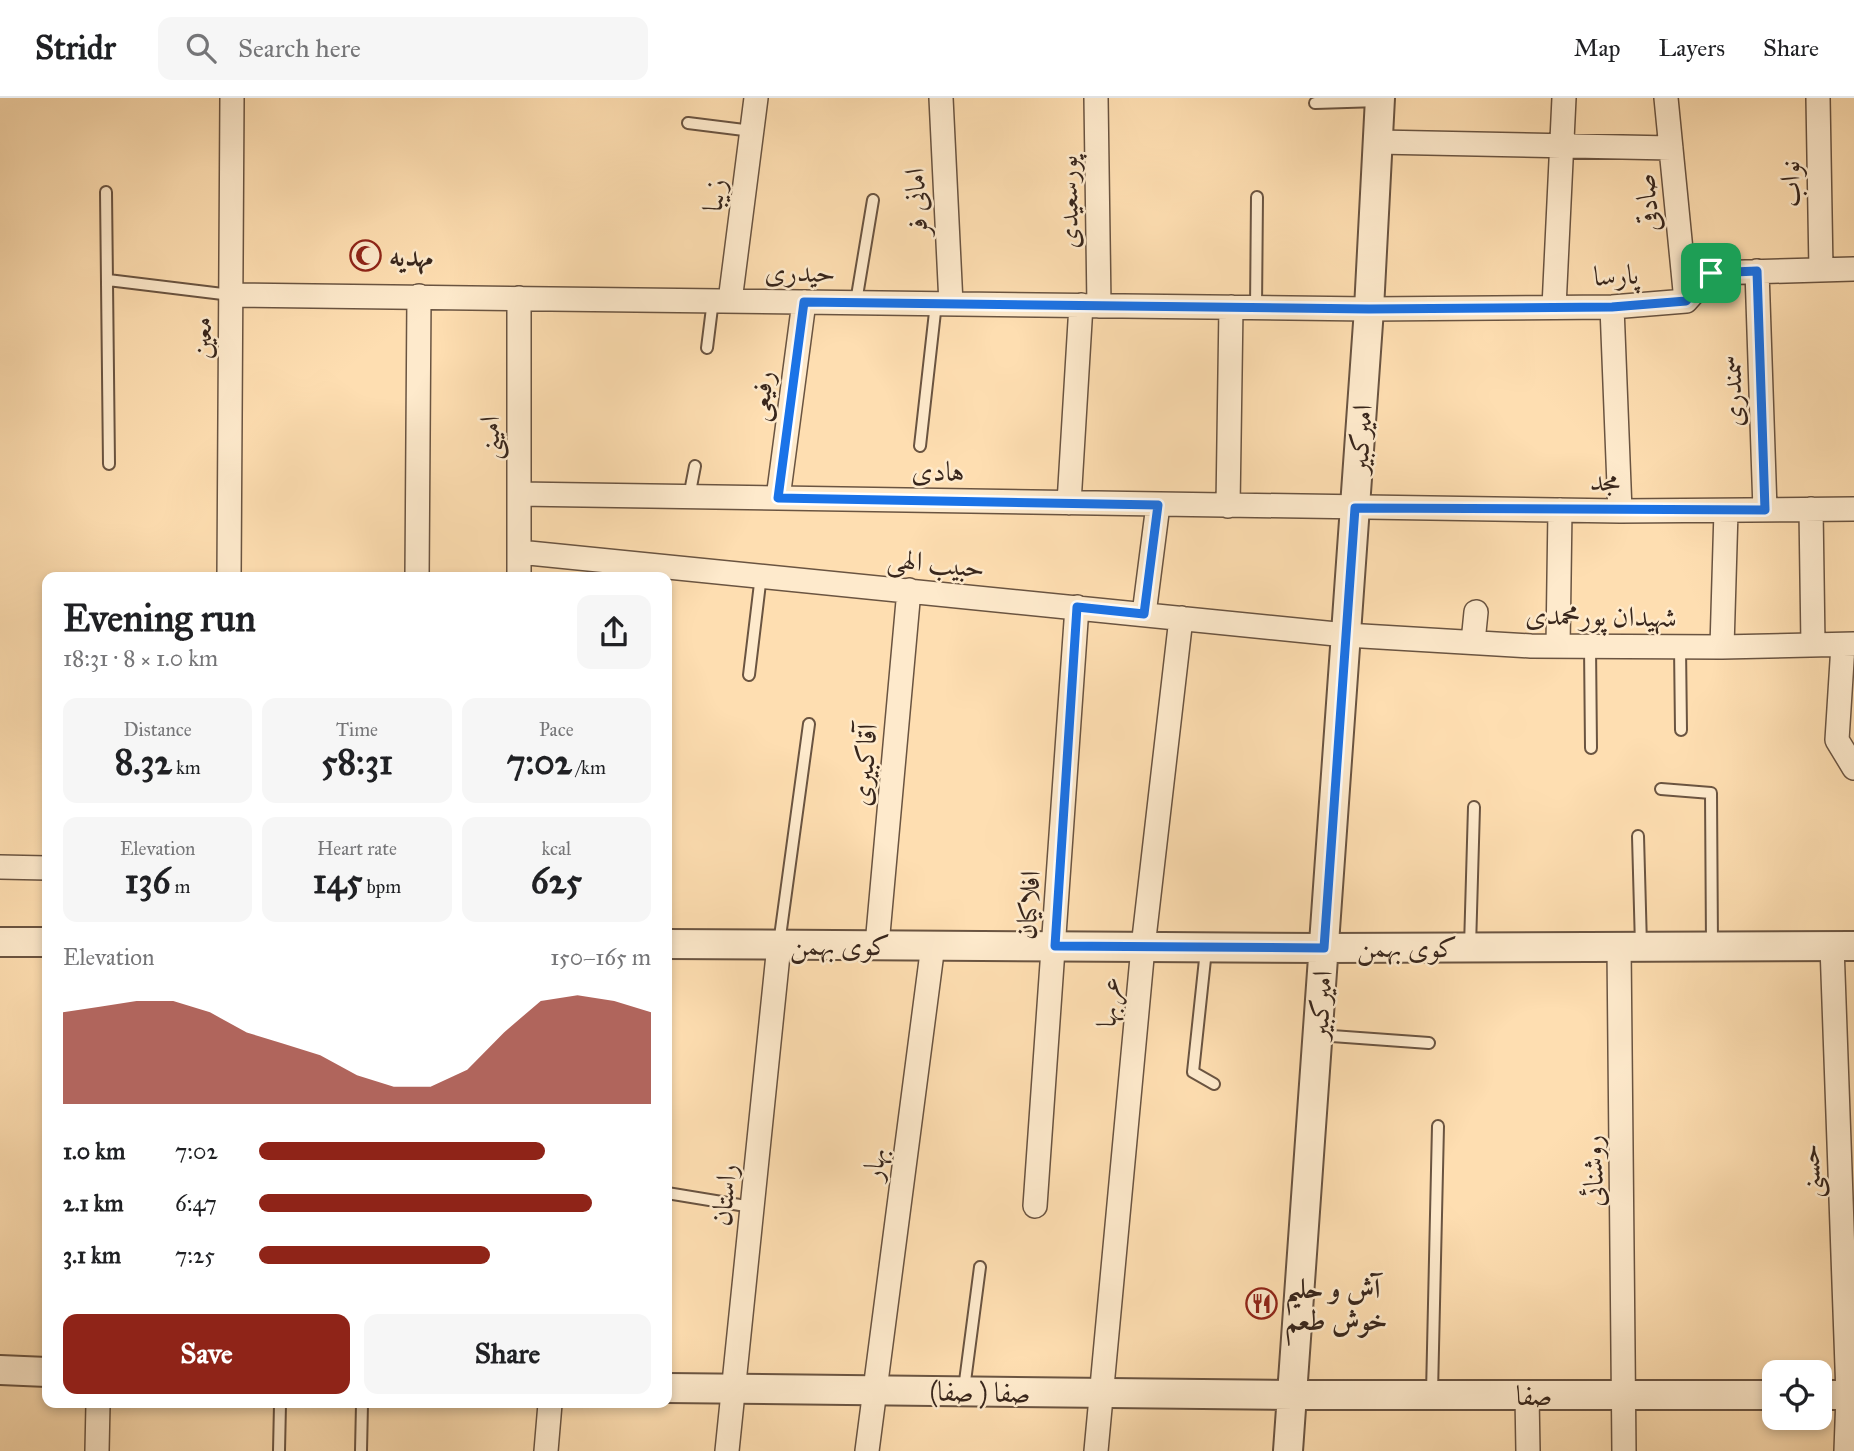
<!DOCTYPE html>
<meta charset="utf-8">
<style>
:root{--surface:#fff;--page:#f6f6f6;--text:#202124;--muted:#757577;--line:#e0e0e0;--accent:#8f2418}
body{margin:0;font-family:"IM FELL Great Primer",Amiri,serif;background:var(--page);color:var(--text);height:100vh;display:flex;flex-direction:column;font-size:26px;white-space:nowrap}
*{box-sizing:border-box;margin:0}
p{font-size:23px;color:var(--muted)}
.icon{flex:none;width:38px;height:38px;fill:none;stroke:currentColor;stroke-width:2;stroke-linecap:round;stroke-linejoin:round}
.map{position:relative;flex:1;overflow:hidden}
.details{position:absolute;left:42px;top:474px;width:630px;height:836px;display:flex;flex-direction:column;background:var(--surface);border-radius:14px;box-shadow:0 4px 10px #0003}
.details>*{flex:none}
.controls{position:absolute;left:1762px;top:1262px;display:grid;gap:14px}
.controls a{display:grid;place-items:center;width:70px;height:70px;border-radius:14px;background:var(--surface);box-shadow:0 4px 10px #0003;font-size:35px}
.pin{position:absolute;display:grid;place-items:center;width:60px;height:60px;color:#fff;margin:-30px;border-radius:14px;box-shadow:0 4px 10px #0006}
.round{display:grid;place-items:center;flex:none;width:74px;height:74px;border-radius:14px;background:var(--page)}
.overview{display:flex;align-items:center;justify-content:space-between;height:119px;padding:0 21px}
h1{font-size:38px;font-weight:800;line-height:52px}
.stats{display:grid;grid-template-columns:repeat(3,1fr);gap:10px;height:119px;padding:7px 21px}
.stats div{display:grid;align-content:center;border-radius:14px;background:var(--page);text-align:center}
.stats b{font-size:35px;font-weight:800}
.stats small{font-size:19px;font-weight:400}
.stats p{font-size:19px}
.chart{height:196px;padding:14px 21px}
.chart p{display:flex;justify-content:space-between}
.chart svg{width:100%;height:126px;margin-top:7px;fill:var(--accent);opacity:.7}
.action{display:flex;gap:14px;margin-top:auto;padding:14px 21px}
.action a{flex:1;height:80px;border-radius:14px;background:var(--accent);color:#fff;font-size:28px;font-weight:800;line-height:80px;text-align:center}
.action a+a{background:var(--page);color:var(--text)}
ul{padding:0 21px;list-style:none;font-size:23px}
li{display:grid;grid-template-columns:112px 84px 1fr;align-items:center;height:52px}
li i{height:18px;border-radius:9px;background:var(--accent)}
header{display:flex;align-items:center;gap:42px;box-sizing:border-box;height:98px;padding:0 35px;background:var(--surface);border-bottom:2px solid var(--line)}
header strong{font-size:33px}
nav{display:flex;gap:38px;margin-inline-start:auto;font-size:24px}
.search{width:490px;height:63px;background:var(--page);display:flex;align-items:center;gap:18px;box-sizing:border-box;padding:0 24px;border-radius:14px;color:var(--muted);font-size:26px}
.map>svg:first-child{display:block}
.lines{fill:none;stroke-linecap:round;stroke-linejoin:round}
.service-casing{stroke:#6a5441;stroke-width:14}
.minor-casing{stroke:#6a5441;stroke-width:26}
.tertiary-casing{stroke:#6a5441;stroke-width:32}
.service{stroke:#feeacc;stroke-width:10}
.minor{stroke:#feeacc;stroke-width:23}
.tertiary{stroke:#feeacc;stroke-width:28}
.route-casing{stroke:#fff;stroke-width:14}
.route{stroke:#1a73e8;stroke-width:9}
.labels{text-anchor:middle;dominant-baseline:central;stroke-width:5;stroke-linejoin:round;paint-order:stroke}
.street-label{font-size:28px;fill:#38261c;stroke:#feeacc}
.poi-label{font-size:28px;font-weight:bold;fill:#38261c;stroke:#feeacc;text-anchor:start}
</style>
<header>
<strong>Stridr</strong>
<div class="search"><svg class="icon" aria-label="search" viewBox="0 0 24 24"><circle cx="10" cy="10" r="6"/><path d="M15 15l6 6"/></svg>Search here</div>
<nav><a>Map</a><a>Layers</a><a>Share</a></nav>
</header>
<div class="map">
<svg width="1854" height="1353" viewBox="0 0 1854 1353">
<rect width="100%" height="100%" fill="#fedeb1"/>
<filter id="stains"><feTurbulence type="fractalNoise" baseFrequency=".00286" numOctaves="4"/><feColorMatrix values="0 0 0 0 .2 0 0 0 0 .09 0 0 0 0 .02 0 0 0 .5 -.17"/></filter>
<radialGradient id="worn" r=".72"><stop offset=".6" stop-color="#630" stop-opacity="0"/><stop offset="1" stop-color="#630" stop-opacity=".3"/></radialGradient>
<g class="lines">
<defs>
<path id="service" d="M 1315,5 L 1379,3
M 688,25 L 752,33
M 106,94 L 109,366
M 108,182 L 231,197
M 856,204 L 873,102
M 1256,210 L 1257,99
M 707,250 L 713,202
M 920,348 L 936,205
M 689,399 L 695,368
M 1590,548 L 1591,650
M 1680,549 L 1681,632
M 749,577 L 761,477
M 1661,691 L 1711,695 L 1712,848
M 1638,738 L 1641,848
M 779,846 L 809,626
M 1470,849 L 1474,709
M 1206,852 L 1193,974 L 1214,986
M 1318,937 L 1429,945
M 667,1095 L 752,1109
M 964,1291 L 980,1169
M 1432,1295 L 1438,1028
M 279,1353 L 280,1306
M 361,1353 L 362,1306"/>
<path id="minor" d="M 941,0 L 951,206
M 1096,0 L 1099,208
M 1666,0 L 1686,203
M 1818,0 L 1821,172
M 1378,44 L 1671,50
M 1757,173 L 1765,412
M 231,197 L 1369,211 L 1612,209 L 1686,203 L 1711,175 L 1854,171
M 519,200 L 519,480
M 730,203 L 756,0
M 1554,209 L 1564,0
M 1612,209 L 1620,413
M 519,396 L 1620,413 L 1854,411
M 778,400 L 804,204
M 1069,405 L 1081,207
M 1228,408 L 1231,209
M 1811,411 L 1813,547
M 519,454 L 1346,537 L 1531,548 L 1722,549 L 1854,546
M 229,480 L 232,0
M 417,480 L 419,198
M 1144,516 L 1158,407
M 1473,544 L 1476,514
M 1843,547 L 1837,642 L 1854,670
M 1558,548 L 1560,412
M 1722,549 L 1726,413
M 0,769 L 47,770
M 877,847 L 909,492
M 1832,848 L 1848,1297 L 1846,1353
M 1619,849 L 1624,1353
M 1035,1108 L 1077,509
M 1527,1298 L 1528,1353
M 97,1353 L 98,1306
M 546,1353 L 550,1306
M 727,1353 L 779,847
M 867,1353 L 933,847
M 1096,1353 L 1143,849 L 1181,520"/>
<path id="tertiary" d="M 0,844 L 47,844
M 667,846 L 1324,850 L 1854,848
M 0,1272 L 47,1274
M 667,1290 L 1293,1297 L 1774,1297
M 1820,1297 L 1854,1297
M 1288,1353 L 1369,211 L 1380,0"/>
</defs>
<use href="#service" class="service-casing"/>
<use href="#minor" class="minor-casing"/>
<use href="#tertiary" class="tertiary-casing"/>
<use href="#service" class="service"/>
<use href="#minor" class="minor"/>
<use href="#tertiary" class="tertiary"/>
</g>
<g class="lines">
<defs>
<path id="route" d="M 1757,173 L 1765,412 L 1355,410 L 1324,850 L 1055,848 L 1077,509 L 1144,516 L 1158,407 L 778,400 L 804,204 L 1369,211 L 1612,209 L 1686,203 L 1711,175 Z"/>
</defs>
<use href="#route" class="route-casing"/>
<use href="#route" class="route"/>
</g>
<defs>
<symbol id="mosque-ring" viewBox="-11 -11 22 22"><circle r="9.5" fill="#feeacc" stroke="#8f2418" stroke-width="1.5"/><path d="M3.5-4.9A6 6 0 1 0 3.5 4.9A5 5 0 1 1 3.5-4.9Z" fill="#8f2418"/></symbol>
<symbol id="restaurant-ring" viewBox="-11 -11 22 22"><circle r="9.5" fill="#feeacc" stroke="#8f2418" stroke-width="1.5"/><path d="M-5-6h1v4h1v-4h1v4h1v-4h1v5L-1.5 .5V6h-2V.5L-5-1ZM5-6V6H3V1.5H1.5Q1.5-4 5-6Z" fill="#8f2418"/></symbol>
</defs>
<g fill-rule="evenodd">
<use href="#mosque-ring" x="348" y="140" width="35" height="35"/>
<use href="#restaurant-ring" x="1244" y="1188" width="35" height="35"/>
</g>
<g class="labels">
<g class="street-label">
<text transform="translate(1790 86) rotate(-91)">نواب</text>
<text transform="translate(714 97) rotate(-83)">زیبا</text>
<text transform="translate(916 104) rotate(-93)">امانی فر</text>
<text transform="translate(1068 104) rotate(-91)">پورسعیدی</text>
<text transform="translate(1647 105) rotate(-96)">صادقی</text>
<text transform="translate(800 174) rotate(1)">حیدری</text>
<text transform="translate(1616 177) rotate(-3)">پارسا</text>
<text transform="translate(201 240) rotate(-90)">معین</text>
<text transform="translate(1732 293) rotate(-92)">سمندری</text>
<text transform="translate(761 298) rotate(-83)">رفیعی</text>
<text transform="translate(489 340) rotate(-90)">امینی</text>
<text transform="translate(1360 341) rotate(-86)">امیرکبیر</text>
<text transform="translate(938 373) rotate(1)">هادی</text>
<text transform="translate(1605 383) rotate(1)">مجد</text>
<text transform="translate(936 465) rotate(6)">حبیب الهی</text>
<text transform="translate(1601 518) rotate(1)">شهیدان پورمحمدی</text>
<text transform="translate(864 667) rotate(-85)">آقاکبیری</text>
<text transform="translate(1028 807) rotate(-86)">افلاکیان</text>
<text x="840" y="847">کوی بهمن</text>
<text x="1407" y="849">کوی بهمن</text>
<text transform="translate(1108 904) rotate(-85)">عربها</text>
<text transform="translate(1320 907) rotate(-86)">امیرکبیر</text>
<text transform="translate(874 1066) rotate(-82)">بهار</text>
<text transform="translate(1593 1073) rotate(-91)">روشنائی</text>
<text transform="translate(1810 1073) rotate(-92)">حسنی</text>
<text transform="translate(724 1097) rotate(-84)">راستان</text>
<text transform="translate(980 1294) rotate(1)">صفا ( صفا)</text>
<text x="1534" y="1297">صفا</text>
</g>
<g class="poi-label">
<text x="389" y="158">مهدیه</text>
<text x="1285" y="1190">آش و حلیم<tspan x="1285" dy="32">خوش طعم</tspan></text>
</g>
</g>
<rect width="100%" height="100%" filter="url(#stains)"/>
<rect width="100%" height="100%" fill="url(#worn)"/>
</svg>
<div class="controls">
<a><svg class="icon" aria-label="locate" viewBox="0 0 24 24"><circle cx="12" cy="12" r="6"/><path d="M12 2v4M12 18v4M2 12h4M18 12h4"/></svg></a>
</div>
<div class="pin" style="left:1711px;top:175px;background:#1e9e55"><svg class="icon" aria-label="arrive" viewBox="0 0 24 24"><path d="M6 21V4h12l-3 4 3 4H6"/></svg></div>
<section class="details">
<div class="overview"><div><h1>Evening run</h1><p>18:31 · 8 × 1.0 km</p></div><a class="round"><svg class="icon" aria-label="share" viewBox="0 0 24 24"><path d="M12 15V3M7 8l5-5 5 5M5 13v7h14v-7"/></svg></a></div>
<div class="stats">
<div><p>Distance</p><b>8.32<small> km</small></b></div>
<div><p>Time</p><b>58:31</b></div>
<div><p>Pace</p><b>7:02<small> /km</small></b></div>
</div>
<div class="stats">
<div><p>Elevation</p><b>136<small> m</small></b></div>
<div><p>Heart rate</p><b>145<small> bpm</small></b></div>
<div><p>kcal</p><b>625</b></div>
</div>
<div class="chart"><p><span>Elevation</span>150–165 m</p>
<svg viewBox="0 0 160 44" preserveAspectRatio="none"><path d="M0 44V12L10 10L20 8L30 8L40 12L50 19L60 23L70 27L80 34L90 38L100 38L110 32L120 19L130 8L140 6L150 8L160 12V44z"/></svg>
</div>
<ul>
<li><b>1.0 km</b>7:02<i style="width:73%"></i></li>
<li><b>2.1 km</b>6:47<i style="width:85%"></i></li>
<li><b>3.1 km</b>7:25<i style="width:59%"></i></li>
</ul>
<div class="action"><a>Save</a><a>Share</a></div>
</section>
</div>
